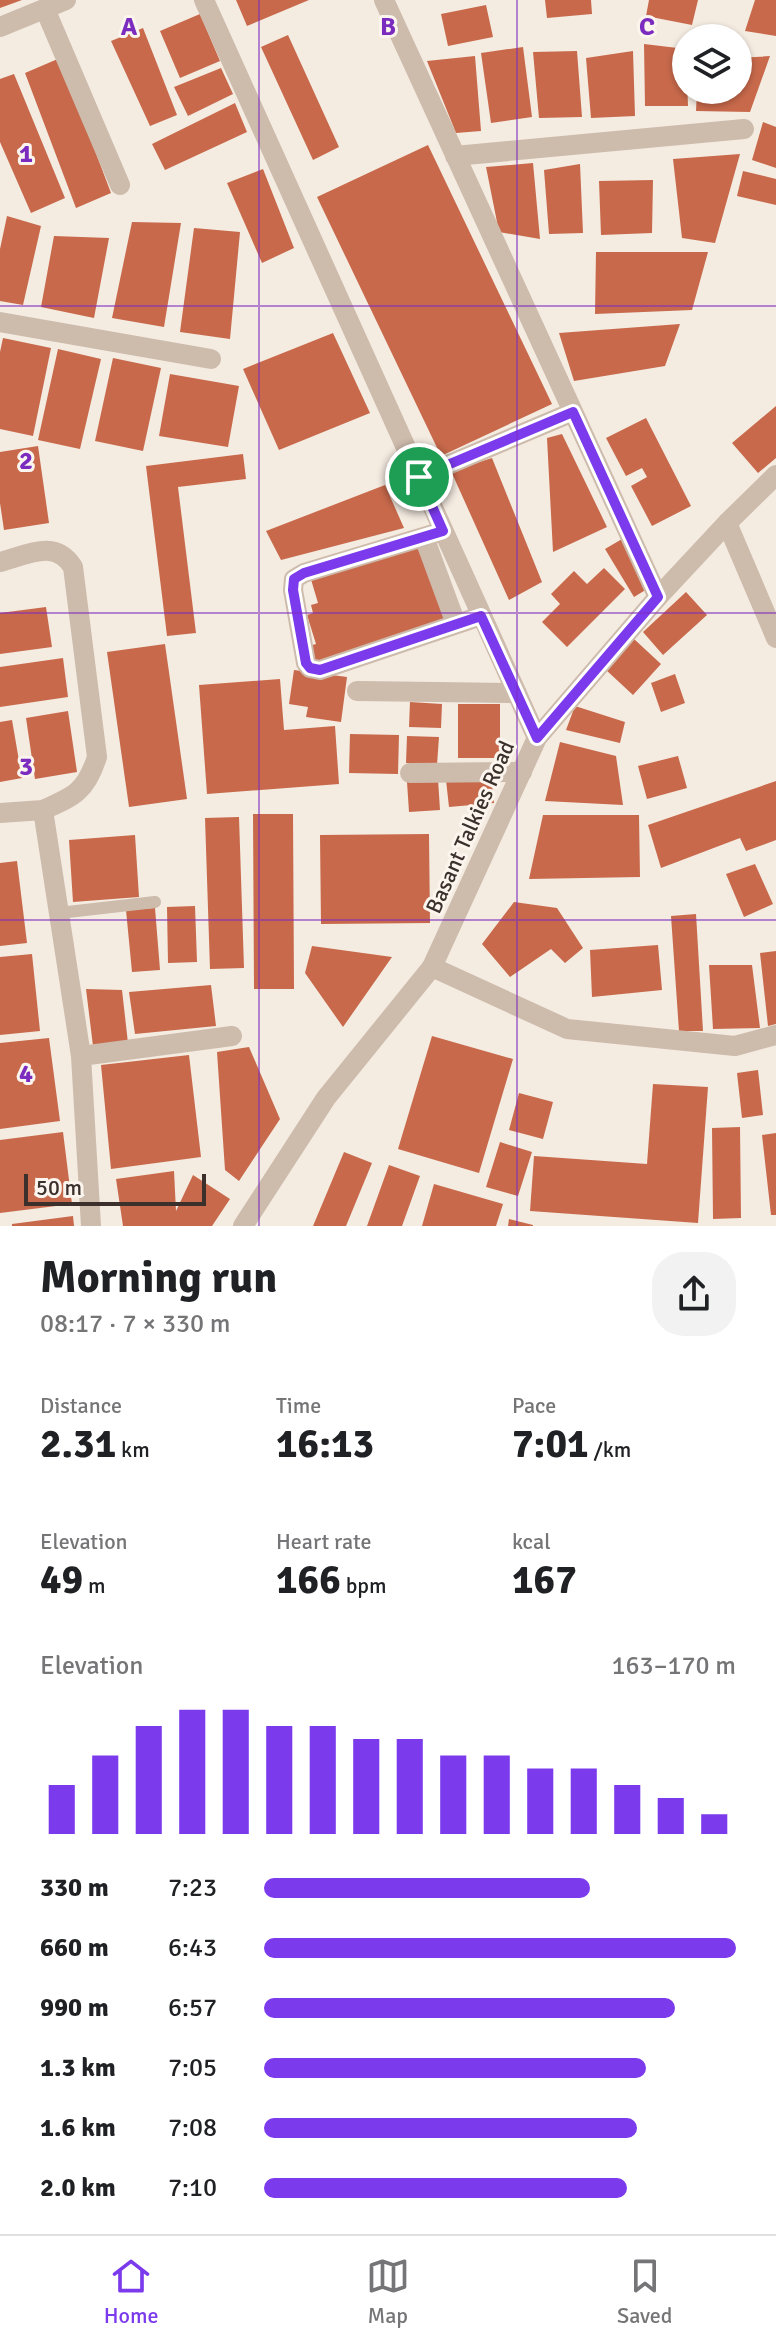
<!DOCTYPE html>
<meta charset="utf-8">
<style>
:root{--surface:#fff;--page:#f2f2f2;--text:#202124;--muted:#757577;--line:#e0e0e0;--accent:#7c3aed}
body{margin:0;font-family:Signika,sans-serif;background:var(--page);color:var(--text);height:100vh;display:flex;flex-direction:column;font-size:30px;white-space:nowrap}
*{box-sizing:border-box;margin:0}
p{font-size:26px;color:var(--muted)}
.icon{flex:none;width:44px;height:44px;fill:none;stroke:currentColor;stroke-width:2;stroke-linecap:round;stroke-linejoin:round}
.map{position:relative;height:1226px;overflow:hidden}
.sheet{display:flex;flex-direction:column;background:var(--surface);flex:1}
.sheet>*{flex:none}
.controls{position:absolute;left:672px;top:24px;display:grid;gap:16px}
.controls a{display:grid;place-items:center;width:80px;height:80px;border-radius:50%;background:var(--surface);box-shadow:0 2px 6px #0004;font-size:40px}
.scale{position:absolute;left:24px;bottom:20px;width:182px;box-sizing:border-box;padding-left:8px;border:4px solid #3b302b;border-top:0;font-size:22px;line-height:28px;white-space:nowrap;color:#3b302b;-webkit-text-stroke:6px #fbf5ee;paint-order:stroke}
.pin{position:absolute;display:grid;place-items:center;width:68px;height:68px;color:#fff;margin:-34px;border:4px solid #fff;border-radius:50%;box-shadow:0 2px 8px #0007}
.round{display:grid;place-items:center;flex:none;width:84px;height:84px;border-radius:32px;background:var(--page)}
.summary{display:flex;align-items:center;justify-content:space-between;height:136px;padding:0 40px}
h1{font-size:44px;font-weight:800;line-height:60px}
.metrics{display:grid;grid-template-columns:repeat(3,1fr);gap:12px;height:136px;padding:8px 40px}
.metrics div{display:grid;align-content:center}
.metrics b{font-size:40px;font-weight:800}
.metrics small{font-size:22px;font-weight:400}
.metrics p{font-size:22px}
.chart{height:224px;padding:16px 40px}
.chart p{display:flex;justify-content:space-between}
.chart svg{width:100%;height:144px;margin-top:8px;stroke:var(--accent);stroke-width:6}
ul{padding:0 40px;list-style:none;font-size:26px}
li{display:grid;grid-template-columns:128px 96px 1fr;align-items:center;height:60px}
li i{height:20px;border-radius:10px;background:var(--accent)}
.dock{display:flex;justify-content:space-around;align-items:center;height:112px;border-top:2px solid var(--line);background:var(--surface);font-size:22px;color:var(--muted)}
.dock a{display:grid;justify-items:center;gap:4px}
.dock .active{color:var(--accent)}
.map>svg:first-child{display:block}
.building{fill:#c8694b}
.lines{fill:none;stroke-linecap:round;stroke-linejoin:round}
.service{stroke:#cdbbac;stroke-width:12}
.minor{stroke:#cdbbac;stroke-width:20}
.tertiary{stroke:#cdbbac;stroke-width:20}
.route-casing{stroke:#fff;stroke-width:16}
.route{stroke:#7c3aed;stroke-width:10}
.grid{fill:none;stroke:#7b2cbf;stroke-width:2;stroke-opacity:0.55}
.labels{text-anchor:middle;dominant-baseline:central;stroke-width:6;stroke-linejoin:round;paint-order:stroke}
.street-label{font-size:22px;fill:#3b302b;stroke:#fbf5ee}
.grid-label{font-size:26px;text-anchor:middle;font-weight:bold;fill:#7b2cbf;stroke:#fbf5ee;stroke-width:6;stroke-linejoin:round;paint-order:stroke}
</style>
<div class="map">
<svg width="776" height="1226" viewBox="0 0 776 1226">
<rect width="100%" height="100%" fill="#f4ebe1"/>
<path class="building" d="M 0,0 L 22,0 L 0,8 Z
M 236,0 L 309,0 L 247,26 Z
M 545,0 L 591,0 L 592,14 L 547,18 Z
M 649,0 L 698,0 L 692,25 L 646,16 Z
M 755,0 L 776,0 L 776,36 L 745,31 Z
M 486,5 L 493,37 L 448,46 L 441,14 Z
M 200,14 L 220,61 L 180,78 L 160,31 Z
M 143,28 L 177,115 L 150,126 L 111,41 Z
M 288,35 L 339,147 L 313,160 L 261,47 Z
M 644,44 L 686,49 L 688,106 L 645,106 Z
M 523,47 L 532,117 L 491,123 L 481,53 Z
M 577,51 L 582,117 L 539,118 L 533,52 Z
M 633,51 L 635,116 L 591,118 L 586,58 Z
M 475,56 L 481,131 L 456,133 L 427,61 Z
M 770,56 L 750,112 L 696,111 L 697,90 L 738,90 L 738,58 Z
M 60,58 L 111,193 L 76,208 L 25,73 Z
M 221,68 L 233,94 L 188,116 L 174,87 Z
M 14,74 L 65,198 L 31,213 L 0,142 L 0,79 Z
M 235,103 L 247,132 L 165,170 L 152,144 Z
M 763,122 L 776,127 L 776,168 L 752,160 Z
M 428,145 L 552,404 L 441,456 L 317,197 Z
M 740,154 L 715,243 L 682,238 L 673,159 Z
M 533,163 L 540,239 L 499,232 L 486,167 Z
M 580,164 L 583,233 L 549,234 L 544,170 Z
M 263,169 L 294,248 L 262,263 L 227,183 Z
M 743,171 L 776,179 L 776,205 L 737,196 Z
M 653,180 L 652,233 L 601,235 L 599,181 Z
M 7,216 L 41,226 L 23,305 L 0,301 L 0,249 Z
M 132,222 L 181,223 L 164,327 L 112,318 Z
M 194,228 L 240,232 L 230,339 L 180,332 Z
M 54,236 L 109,238 L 94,318 L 41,307 Z
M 596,252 L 708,252 L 692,310 L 595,314 Z
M 680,324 L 665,366 L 574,381 L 559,333 Z
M 333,333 L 370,413 L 279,450 L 243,369 Z
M 3,338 L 51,348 L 33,436 L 0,429 L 0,352 Z
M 58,349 L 101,359 L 80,449 L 38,440 Z
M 113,358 L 161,368 L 143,451 L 95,441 Z
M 170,374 L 239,386 L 228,447 L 159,436 Z
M 776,406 L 776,458 L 758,473 L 732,443 Z
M 646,418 L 691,506 L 652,526 L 631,486 L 647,477 L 642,468 L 626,476 L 606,438 Z
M 562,434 L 607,527 L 553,552 L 547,438 Z
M 38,446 L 49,523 L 4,530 L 0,503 L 0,452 Z
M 243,454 L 246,479 L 178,487 L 196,633 L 167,636 L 146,466 Z
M 492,458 L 542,582 L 509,600 L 451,471 Z
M 385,485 L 404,528 L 281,560 L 266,531 Z
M 622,539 L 652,586 L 634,597 L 605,549 Z
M 422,540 L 449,624 L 315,667 L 309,646 L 316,644 L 307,615 L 313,613 L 311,605 L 318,603 L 310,576 Z
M 604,568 L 625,589 L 567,647 L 542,622 L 560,604 L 551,594 L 574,571 L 587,584 Z
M 686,592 L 707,615 L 663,655 L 643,632 Z
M 46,607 L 52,647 L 0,654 L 0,613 Z
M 634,639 L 661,664 L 633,695 L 605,669 Z
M 165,644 L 187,799 L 129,807 L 107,652 Z
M 63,658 L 68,697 L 0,707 L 0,667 Z
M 294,670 L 347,677 L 341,722 L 306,717 L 308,707 L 289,704 Z
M 675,674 L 685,703 L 661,712 L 651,683 Z
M 280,679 L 284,730 L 335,726 L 339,784 L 207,794 L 199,685 Z
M 410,702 L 442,704 L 441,728 L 409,727 Z
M 458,704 L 500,704 L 500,758 L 458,758 Z
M 575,706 L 625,722 L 620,743 L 566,730 Z
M 68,711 L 77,772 L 35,779 L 26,718 Z
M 12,720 L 22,778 L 0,782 L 0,722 Z
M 350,734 L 399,735 L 398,774 L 349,773 Z
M 407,736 L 439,737 L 437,765 L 406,763 Z
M 560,742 L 616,756 L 623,805 L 545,801 Z
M 678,756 L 687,788 L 647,799 L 638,766 Z
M 491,776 L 494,803 L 449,807 L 446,780 Z
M 438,779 L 440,810 L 409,812 L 407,782 Z
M 776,781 L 776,840 L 746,851 L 740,838 L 661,868 L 648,825 Z
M 253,814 L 293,814 L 294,989 L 254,989 Z
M 543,815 L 639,815 L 640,877 L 529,879 Z
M 239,817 L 244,968 L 210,969 L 205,818 Z
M 429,834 L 430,923 L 321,924 L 320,835 Z
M 135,835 L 139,897 L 73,902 L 69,840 Z
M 17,861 L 27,943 L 0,946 L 0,863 Z
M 755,864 L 773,904 L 744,917 L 726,874 Z
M 514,902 L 557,908 L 583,948 L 565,963 L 551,949 L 510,977 L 482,944 Z
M 195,906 L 197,962 L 168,963 L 167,907 Z
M 155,908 L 160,970 L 132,972 L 126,910 Z
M 696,914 L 703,1031 L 679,1031 L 671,916 Z
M 658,945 L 662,990 L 592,997 L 590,950 Z
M 312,946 L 392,957 L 343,1027 L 305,973 Z
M 776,951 L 776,1024 L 768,1026 L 760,953 Z
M 32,954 L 40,1031 L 0,1035 L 0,957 Z
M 709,965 L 752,965 L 760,1028 L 713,1029 Z
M 211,985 L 216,1026 L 135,1034 L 129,992 Z
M 86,989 L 122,990 L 128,1043 L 93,1046 Z
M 432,1036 L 513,1059 L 479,1173 L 398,1149 Z
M 49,1038 L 60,1121 L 0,1129 L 0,1043 Z
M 249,1047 L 280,1119 L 239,1181 L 225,1170 L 217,1052 Z
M 189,1055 L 201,1157 L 111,1169 L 101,1065 Z
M 758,1070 L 763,1115 L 742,1118 L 737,1073 Z
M 653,1084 L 708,1087 L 698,1223 L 530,1211 L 534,1156 L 647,1164 Z
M 519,1093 L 553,1102 L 543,1139 L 509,1130 Z
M 740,1127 L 741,1218 L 713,1219 L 712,1128 Z
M 63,1132 L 72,1204 L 0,1213 L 0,1140 Z
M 776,1133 L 776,1215 L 771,1215 L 762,1135 Z
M 500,1142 L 532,1152 L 518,1196 L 486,1187 Z
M 344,1152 L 372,1163 L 346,1226 L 313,1226 Z
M 389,1165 L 420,1176 L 402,1226 L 367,1226 Z
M 174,1171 L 176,1211 L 193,1175 L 230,1199 L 212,1226 L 123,1226 L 116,1179 Z
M 434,1184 L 503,1204 L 496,1226 L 422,1226 Z
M 73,1216 L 74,1226 L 12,1226 L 12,1224 Z
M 509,1219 L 533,1225 L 533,1226 L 508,1226 Z"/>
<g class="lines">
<path class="service" d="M 59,913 L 155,902"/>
<path class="minor" d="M 204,0 L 537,738
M 384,0 L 658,597
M 45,9 L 120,185
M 455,156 L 744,129
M 0,322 L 211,359
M 419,477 L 573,412
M 443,531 L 304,573 L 294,579 L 293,590 L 306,663 L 310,668 L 320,670 L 481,616
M 424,537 L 456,624
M 0,562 C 27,555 55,538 73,567 L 97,757 C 86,791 75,796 43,810 L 81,1056 L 91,1226
M 357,691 L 517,693
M 410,773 L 522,772
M 0,813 L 43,810
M 432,967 L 567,1029 L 735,1046 L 776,1035
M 81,1056 L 232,1036"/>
<path class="tertiary" d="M 0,27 L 66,0
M 727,523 L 776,638
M 243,1226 L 326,1098 L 432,967 L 537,738 L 658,597 L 727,523 L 776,475"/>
</g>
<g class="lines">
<defs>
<path id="route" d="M 573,412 L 658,597 L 537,738 L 481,616 L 320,670 L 310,668 L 306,663 L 293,590 L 294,579 L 304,573 L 443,531 L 419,477 Z"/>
</defs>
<use href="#route" class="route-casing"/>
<use href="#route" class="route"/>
</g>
<path class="grid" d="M 259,0 L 259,1226M 517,0 L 517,1226M 0,306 L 776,306M 0,613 L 776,613M 0,920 L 776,920"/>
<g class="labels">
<g class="street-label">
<text transform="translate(470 827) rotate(-66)">Basant Talkies Road</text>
</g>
</g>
<g class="grid-label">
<text x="129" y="35">A</text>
<text x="388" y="35">B</text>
<text x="647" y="35">C</text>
<text x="26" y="162">1</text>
<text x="26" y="469">2</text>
<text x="26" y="775">3</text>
<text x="26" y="1082">4</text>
</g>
</svg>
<div class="controls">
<a><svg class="icon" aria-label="layers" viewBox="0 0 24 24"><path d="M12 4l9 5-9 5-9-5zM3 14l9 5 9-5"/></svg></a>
</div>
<div class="scale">50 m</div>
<div class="pin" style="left:419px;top:477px;background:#1e9e55"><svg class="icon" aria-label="arrive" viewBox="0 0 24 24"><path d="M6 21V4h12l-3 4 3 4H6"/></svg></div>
</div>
<section class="sheet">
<div class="summary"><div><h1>Morning run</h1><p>08:17 · 7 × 330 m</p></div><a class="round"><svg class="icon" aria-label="share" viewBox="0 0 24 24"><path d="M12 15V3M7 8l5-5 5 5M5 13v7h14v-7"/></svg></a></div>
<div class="metrics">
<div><p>Distance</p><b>2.31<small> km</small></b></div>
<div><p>Time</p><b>16:13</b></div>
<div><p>Pace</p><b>7:01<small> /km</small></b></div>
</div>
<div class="metrics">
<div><p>Elevation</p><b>49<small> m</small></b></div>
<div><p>Heart rate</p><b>166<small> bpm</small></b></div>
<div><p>kcal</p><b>167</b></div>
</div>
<div class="chart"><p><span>Elevation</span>163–170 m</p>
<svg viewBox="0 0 160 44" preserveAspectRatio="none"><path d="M5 44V29M15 44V20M25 44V11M35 44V6M45 44V6M55 44V11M65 44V11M75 44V15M85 44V15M95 44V20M105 44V20M115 44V24M125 44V24M135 44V29M145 44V33M155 44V38"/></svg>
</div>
<ul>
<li><b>330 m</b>7:23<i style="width:69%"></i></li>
<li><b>660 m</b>6:43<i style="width:100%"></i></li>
<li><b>990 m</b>6:57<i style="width:87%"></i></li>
<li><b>1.3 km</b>7:05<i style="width:81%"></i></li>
<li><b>1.6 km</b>7:08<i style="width:79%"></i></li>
<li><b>2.0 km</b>7:10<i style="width:77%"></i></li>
</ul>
</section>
<nav class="dock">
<a class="active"><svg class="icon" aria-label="home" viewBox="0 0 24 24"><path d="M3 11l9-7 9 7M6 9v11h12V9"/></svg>Home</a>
<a><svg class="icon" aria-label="map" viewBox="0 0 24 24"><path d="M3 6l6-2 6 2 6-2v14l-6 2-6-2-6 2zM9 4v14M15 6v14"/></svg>Map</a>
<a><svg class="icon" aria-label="saved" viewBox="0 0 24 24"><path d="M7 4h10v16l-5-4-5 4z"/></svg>Saved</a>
</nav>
